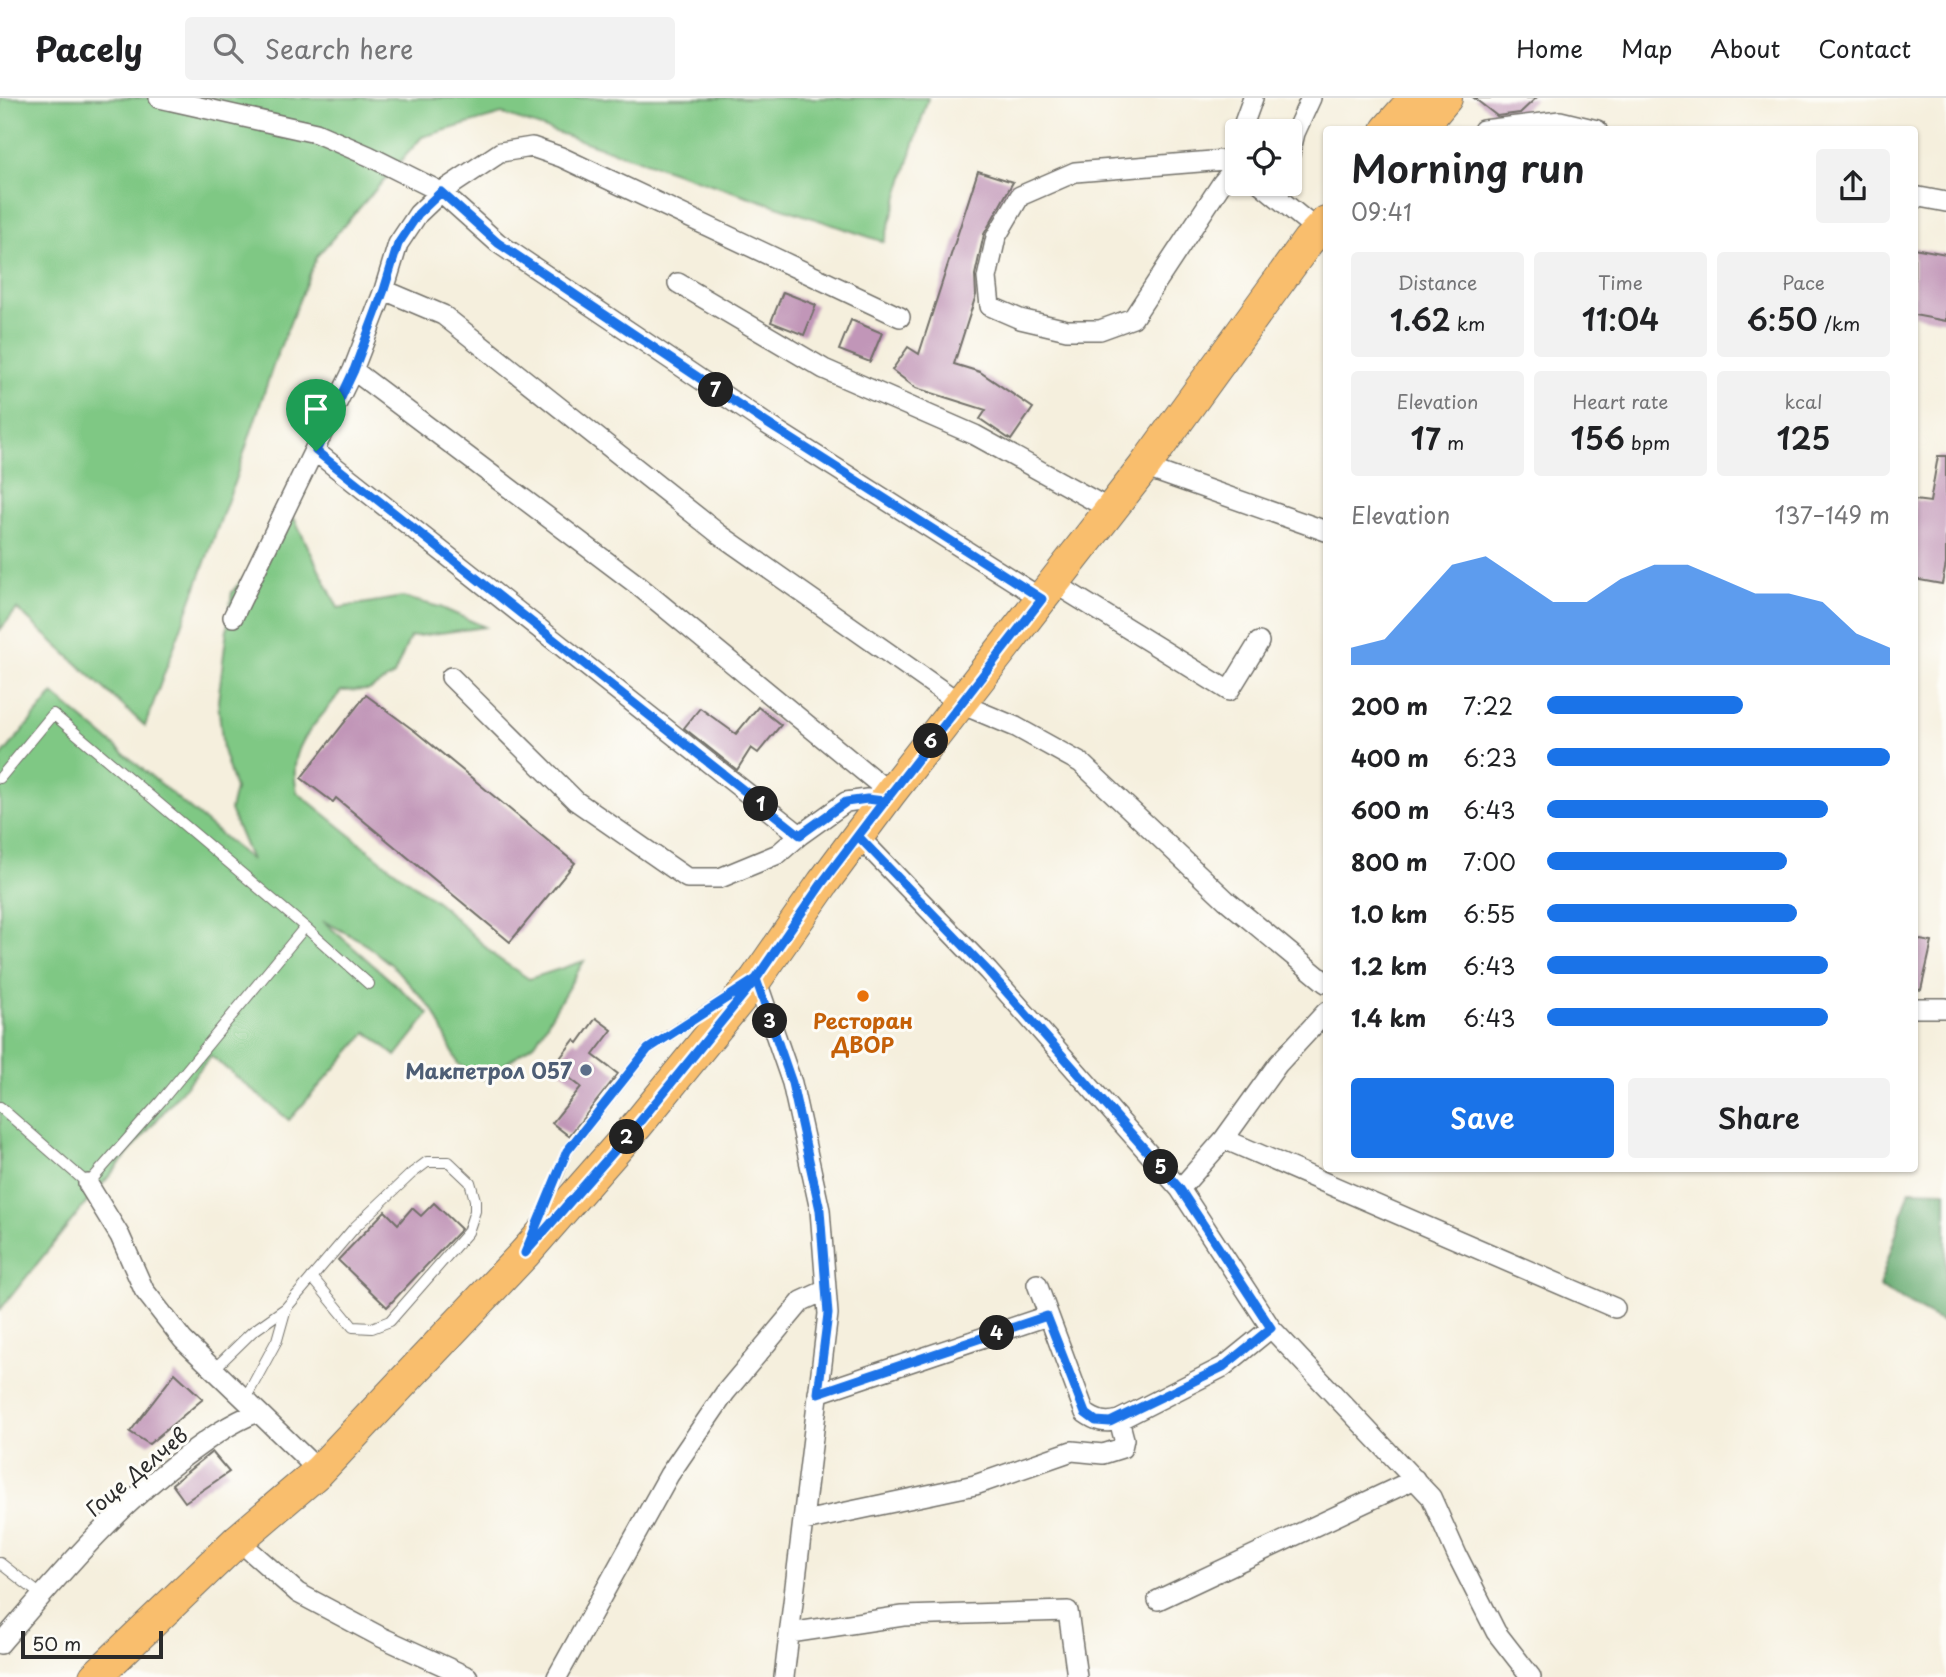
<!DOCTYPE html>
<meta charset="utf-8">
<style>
:root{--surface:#fff;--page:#f2f2f2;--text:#202124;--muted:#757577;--line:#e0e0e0;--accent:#1a73e8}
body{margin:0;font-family:"Playpen Sans",sans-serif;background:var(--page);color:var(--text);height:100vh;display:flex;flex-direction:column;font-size:26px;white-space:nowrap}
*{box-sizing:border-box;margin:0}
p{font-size:23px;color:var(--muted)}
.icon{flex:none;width:38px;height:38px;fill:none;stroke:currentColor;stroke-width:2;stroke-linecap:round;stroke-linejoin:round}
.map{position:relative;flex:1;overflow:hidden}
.sheet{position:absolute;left:1323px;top:28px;width:595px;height:1046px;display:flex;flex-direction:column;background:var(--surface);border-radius:7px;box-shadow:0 2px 5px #0004}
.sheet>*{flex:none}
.buttons{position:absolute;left:1225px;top:21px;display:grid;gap:14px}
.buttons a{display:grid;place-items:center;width:77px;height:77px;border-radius:7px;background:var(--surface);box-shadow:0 2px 5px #0004;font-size:35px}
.scale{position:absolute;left:21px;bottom:18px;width:142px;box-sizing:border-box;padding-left:7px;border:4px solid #2b2b2b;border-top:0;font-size:19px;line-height:24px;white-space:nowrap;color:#2b2b2b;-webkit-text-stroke:5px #fdfcf7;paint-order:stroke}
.pin{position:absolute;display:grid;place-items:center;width:60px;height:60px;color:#fff;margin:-72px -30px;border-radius:50% 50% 50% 0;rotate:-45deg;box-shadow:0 0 7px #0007}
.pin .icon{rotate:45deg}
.km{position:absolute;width:35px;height:35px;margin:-18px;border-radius:50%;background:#222;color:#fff;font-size:19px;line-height:35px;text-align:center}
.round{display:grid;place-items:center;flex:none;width:74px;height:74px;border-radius:7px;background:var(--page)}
.head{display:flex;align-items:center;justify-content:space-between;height:119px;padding:0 28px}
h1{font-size:38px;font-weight:600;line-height:52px}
.metrics{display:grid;grid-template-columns:repeat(3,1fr);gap:10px;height:119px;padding:7px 28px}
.metrics div{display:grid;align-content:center;border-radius:7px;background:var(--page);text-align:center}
.metrics b{font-size:30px;font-weight:600}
.metrics small{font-size:19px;font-weight:400}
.metrics p{font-size:19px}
.chart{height:196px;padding:14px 28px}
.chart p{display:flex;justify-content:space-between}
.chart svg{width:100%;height:126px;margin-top:7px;fill:var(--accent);opacity:.7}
.primary-button{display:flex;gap:14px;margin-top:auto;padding:14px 28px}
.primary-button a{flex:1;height:80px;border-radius:7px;background:var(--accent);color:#fff;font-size:28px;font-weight:600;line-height:80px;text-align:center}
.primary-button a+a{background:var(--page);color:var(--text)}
ul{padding:0 28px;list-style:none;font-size:23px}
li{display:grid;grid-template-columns:112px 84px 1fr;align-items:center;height:52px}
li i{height:18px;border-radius:9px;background:var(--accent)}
header{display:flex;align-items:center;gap:42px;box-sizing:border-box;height:98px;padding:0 35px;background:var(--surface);border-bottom:2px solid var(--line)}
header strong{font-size:33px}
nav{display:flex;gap:38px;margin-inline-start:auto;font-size:24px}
.search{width:490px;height:63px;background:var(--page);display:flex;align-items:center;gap:18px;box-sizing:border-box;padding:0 24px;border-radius:7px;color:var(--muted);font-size:26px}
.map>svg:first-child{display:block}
.green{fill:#7fc884;stroke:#557a58;stroke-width:2}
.forest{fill:#67ac72;stroke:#496c4e;stroke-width:2}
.building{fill:#c196b8}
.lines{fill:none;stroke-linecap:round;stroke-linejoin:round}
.lane-casing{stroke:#727069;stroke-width:12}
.street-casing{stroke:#727069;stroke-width:22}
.primary-casing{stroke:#727069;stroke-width:34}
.lane{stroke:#fff;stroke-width:10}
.street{stroke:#fff;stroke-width:19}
.primary{stroke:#f9be6d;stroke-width:32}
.route-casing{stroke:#fff;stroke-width:14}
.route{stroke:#1a73e8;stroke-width:9}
.food-dot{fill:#e8710a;stroke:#fdfcf7;stroke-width:2.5}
.service-dot{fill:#5c6f8a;stroke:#fdfcf7;stroke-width:2.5}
.labels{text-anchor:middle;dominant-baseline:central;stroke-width:6;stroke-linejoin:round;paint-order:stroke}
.food-label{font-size:21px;font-weight:bold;fill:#c56008;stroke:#fdfcf7}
.service-label{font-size:21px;font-weight:bold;fill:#4e5e75;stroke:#fdfcf7;text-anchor:end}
.street-label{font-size:21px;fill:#2b2b2b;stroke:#fdfcf7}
</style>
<header>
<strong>Pacely</strong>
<div class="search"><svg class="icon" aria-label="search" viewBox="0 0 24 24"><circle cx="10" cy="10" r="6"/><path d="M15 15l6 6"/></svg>Search here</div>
<nav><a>Home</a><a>Map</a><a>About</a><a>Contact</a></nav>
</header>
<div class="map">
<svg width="1946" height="1579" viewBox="0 0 1946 1579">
<rect width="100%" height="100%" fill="#fdfcf7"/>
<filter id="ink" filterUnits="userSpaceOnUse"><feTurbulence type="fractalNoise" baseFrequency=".0143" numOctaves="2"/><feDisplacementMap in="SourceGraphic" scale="14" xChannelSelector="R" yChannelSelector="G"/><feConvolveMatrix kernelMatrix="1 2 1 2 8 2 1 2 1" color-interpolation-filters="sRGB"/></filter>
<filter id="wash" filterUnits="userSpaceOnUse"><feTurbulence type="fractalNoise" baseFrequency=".00686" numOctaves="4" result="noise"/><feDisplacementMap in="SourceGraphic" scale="28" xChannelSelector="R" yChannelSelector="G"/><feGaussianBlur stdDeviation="1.57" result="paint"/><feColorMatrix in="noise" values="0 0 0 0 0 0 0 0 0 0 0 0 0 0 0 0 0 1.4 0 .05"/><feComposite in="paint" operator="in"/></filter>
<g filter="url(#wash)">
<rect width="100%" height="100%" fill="#f5efdd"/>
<path class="green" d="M 0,0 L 928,0 L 884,144 L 502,16 L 422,39 L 317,158 L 275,262 L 233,388 L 145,628 L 17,511 L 0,532 Z
M 294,420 L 338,510 L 402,499 L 440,509 L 485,529 L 410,539 L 394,577 L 369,592 L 341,593 C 316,629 286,645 297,694 L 386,766 L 439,805 L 496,859 L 529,881 L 584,863 L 536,944 L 484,981 L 458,966 L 434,913 L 393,868 L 360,842 L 323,823 L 429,916 L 396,958 L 367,934 L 289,1022 L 211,958 L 77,1116 L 0,1212 L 0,660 L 53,596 L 251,762 L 230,712 L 235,691 L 223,652 L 218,603 L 226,539 L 232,494 Z"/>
<path class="forest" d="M 1910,1092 L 1946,1093 L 1946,1226 L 1879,1189 Z"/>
<g id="blocks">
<path class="building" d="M 1474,0 L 1536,0 L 1520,15 L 1497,18 Z
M 978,73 L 1013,84 L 984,136 L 975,177 L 976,197 L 954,266 L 980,274 L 1033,310 L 1011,342 L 980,321 L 986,312 L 916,290 L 892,272 L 908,249 L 919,256 Z
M 1914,150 L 1946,156 L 1946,223 L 1914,217 Z
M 783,194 L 816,207 L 804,237 L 771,224 Z
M 851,222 L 882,235 L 870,264 L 839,252 Z
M 1938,358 L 1946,358 L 1946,466 L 1942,486 L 1914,481 L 1914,402 L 1930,404 Z
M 366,597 L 416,634 L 575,765 L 510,844 L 336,700 L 333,704 L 301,680 Z
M 758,609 L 781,627 L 758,655 L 751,650 L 737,672 L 684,630 L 700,610 L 736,636 Z
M 1914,841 L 1932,844 L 1921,892 L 1914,891 Z
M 596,920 L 612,932 L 593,957 L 618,976 L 569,1038 L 552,1025 L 581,989 L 554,968 L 574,942 L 578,945 Z
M 434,1105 L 461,1131 L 387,1209 L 338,1162 L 385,1113 L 398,1126 L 412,1110 L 421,1118 Z
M 175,1275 L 203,1301 L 149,1346 L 130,1334 Z
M 212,1354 L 229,1374 L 185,1404 L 172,1386 Z"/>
</g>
</g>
<g filter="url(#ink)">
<use href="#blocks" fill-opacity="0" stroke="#727069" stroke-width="2"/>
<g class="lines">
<defs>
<path id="lane" d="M 0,680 L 53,616 L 305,829 L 369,886
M 0,1009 L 88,1086 L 161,1003 L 305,829
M 542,1118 L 567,1053 L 648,951 L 723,902
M 212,1273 L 252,1234 L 286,1210 L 355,1129 L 411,1076 L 427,1064 L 449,1064 L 470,1084 L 475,1102 L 475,1113 L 468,1134 L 390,1223 L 372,1230 L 353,1229 L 312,1179
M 244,1303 L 277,1242 L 286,1210
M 0,1465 L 41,1497"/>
<path id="street" d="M 159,0 L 316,35 L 369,58 L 441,94 L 498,145 L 765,325 L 1042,501
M 1483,32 L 1560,23 L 1597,32
M 1241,33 L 1253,0
M 1290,56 L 1295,35 L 1311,0
M 1237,61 L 1075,74 L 1020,98 L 996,139 L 987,180 L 990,208 L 1020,221 L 1067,232 L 1100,232 L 1133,220 L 1222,85 L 1237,67
M 1261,86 L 1278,100
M 1282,86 L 1278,100 L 1317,132
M 1914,98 L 1946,104
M 678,185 L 824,271 L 975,337 L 1111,412
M 384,192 L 443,217 L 719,436 L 961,606 L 1016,629 L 1081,665 L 1226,802 L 1326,885
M 353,272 L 635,485 L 890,695
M 315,353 L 800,737 L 846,704 L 867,701 L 884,703
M 1144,369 L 1326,433
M 1054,485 L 1229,593 L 1259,544
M 233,519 L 353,272 L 384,192 L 398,146 L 418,116 L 441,94 L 501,54 L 532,49 L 561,59 L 900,219
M 451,579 L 576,703 L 687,780 L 720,780 L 778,756 L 800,737
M 858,738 L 988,873 L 1180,1091 L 1271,1230 L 1431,1399 L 1457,1457 L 1496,1534 L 1531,1579
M 756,881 L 792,985 L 820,1112 L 828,1216 L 784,1579
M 1914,910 L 1946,910
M 1224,1041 L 1615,1210
M 88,1086 L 120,1138 L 144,1192 L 183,1242 L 258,1314
M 1180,1091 L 1224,1041 L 1278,966 L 1326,914
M 1037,1186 L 1085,1315 C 1096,1323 1105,1326 1119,1322 L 1223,1269 L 1271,1230
M 818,1295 L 1047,1218
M 804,1423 L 975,1387 L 1072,1353 L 1103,1356 L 1122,1350 L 1124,1341 L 1119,1322
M 238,1442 L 298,1495 L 381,1539 L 468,1579
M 1158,1502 L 1415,1381
M 790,1535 L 903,1518 L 1068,1513 L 1077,1579
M 0,1546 C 58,1479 113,1412 184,1359 C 208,1341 230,1325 258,1314 L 319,1373
M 557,1579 L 669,1377 L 725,1295 L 802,1203 L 826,1192"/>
<path id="primary" d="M 1387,32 L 1415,0
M 1419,32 L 1446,0
M 95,1579 L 238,1442 L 319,1373 L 525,1155 L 638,1026 L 756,881 L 823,785 L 890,695 L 1144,369 L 1308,143 L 1326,124"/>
</defs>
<use href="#lane" class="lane-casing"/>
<use href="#street" class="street-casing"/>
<use href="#primary" class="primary-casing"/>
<use href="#lane" class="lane"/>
<use href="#street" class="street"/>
<use href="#primary" class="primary"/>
</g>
</g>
<g class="lines" filter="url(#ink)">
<defs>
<path id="route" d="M 316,353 L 800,737 L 846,704 L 867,701 L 884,703 L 822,785 L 756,881 L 638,1026 L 525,1155 L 567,1053 L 648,951 L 756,881 L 792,985 L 820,1112 L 828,1216 L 818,1295 L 1047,1218 L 1085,1315 L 1096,1323 L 1110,1324 L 1223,1269 L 1271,1230 L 1180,1091 L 988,873 L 858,738 L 1042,501 L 765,324 L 632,235 L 498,145 L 441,94 L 418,116 L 398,146 L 384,192 L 354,272 L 316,353"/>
</defs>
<use href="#route" class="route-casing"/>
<use href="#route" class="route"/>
</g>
<circle class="food-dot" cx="863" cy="898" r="7"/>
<circle class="service-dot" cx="586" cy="972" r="7"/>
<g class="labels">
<g class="food-label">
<text x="863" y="922">Ресторан<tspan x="863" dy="24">ДВОР</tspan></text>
</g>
<g class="service-label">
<text x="572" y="972">Макпетрол 057</text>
</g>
<g class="street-label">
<text transform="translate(136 1373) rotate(-40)">Гоце Делчев</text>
</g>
</g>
</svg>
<div class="buttons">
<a><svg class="icon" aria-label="locate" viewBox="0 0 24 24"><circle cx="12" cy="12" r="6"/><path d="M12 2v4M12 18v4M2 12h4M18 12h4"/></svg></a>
</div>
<div class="scale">50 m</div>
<div class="pin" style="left:316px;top:353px;background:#1e9e55"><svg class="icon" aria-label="arrive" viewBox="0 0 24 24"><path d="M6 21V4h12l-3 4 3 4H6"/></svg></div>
<b class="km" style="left:761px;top:706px">1</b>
<b class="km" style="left:627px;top:1039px">2</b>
<b class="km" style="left:770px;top:923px">3</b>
<b class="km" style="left:997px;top:1235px">4</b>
<b class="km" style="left:1161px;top:1069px">5</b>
<b class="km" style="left:931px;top:643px">6</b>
<b class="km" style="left:716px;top:292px">7</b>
<section class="sheet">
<div class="head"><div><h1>Morning run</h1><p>09:41</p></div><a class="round"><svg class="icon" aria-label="share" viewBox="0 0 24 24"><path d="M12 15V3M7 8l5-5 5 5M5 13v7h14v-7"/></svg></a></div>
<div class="metrics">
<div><p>Distance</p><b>1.62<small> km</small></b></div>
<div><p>Time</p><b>11:04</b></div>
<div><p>Pace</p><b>6:50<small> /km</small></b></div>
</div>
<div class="metrics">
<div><p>Elevation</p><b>17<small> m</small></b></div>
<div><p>Heart rate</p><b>156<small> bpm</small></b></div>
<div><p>kcal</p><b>125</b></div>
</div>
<div class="chart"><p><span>Elevation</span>137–149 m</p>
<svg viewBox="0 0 160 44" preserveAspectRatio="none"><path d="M0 44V38L10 35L20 22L30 9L40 6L50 14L60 22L70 22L80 14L90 9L100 9L110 14L120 19L130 19L140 22L150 33L160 38V44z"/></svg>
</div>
<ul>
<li><b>200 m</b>7:22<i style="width:57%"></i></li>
<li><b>400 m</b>6:23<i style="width:100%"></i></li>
<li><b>600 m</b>6:43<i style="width:82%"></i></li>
<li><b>800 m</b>7:00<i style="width:70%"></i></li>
<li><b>1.0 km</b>6:55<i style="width:73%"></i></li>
<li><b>1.2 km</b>6:43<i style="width:82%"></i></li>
<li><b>1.4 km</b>6:43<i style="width:82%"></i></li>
</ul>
<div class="primary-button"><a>Save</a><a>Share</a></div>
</section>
</div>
